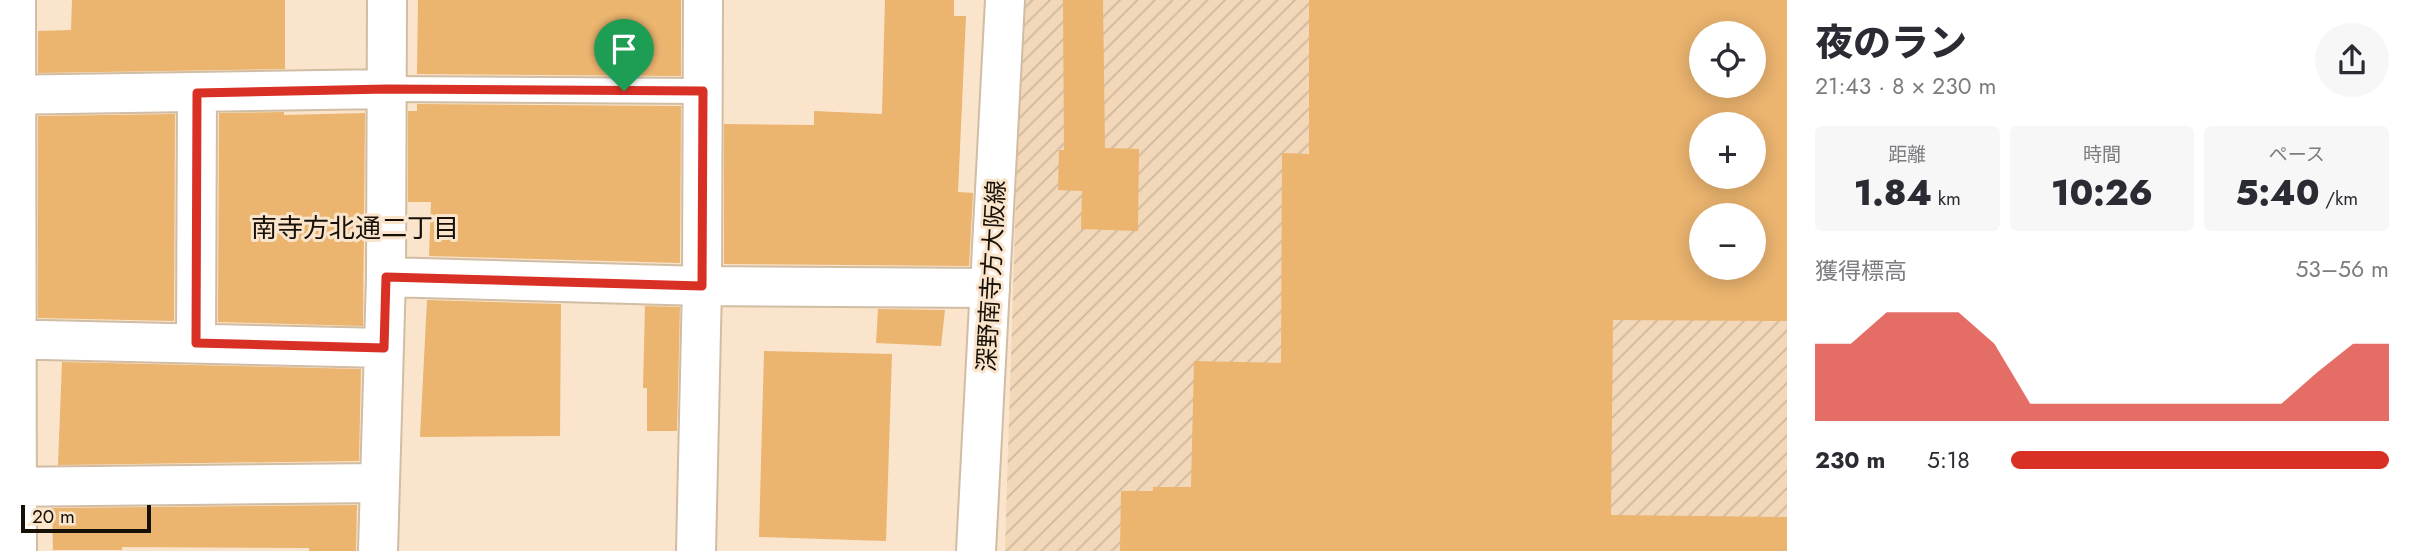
<!DOCTYPE html>
<html lang="ja">
<meta charset="utf-8">
<style>
:root{--surface:#fff;--page:#f7f7f7;--text:#2b2b33;--muted:#7c7c81;--accent:#d93025}
body{margin:0;font-family:Jost,"Noto Sans JP",sans-serif;background:var(--page);color:var(--text);height:100vh;display:flex;flex-direction:column;font-size:26px;white-space:nowrap}
*{box-sizing:border-box;margin:0}
p{font-size:23px;color:var(--muted)}
.icon{flex:none;width:38px;height:38px;fill:none;stroke:currentColor;stroke-width:2;stroke-linecap:round;stroke-linejoin:round}
.map{position:relative;flex:1;overflow:hidden}
.details{display:flex;flex-direction:column;background:var(--surface);width:630px}
.details>*{flex:none}
.controls{position:absolute;left:1689px;top:21px;display:grid;gap:14px}
.controls a{display:grid;place-items:center;width:77px;height:77px;border-radius:50%;background:var(--surface);box-shadow:0 4px 18px #0003;font-size:35px}
.scale{position:absolute;left:21px;bottom:18px;width:130px;box-sizing:border-box;padding-left:7px;border:4px solid #171007;border-top:0;font-size:19px;line-height:24px;white-space:nowrap;color:#171007;-webkit-text-stroke:5px #fae4cb;paint-order:stroke}
.pin{position:absolute;display:grid;place-items:center;width:60px;height:60px;color:#fff;margin:-72px -30px;border-radius:50% 50% 50% 0;rotate:-45deg;box-shadow:0 0 7px #0007}
.pin .icon{rotate:45deg}
.round{display:grid;place-items:center;flex:none;width:74px;height:74px;border-radius:37px;background:var(--page)}
.headline{display:flex;align-items:center;justify-content:space-between;height:119px;padding:0 28px}
h1{font-size:38px;font-weight:800;line-height:52px}
.metrics{display:grid;grid-template-columns:repeat(3,1fr);gap:10px;height:119px;padding:7px 28px}
.metrics div{display:grid;align-content:center;border-radius:7px;background:var(--page);text-align:center}
.metrics b{font-size:35px;font-weight:800}
.metrics small{font-size:19px;font-weight:400}
.metrics p{font-size:19px}
.chart{height:196px;padding:14px 28px}
.chart p{display:flex;justify-content:space-between}
.chart svg{width:100%;height:126px;margin-top:7px;fill:var(--accent);opacity:.7}
ul{padding:0 28px;list-style:none;font-size:23px}
li{display:grid;grid-template-columns:112px 84px 1fr;align-items:center;height:52px}
li i{height:18px;border-radius:9px;background:var(--accent)}
main{display:flex;flex:1;min-height:0}
.map>svg:first-child{display:block}
.industrial{fill:url(#industrial-furrows);fill-rule:evenodd}
.building{fill:#ebb46f;fill-rule:evenodd}
.lines{fill:none;stroke-linecap:round;stroke-linejoin:round}
.lane-casing{stroke:#d1bca4;stroke-width:28}
.street-casing{stroke:#d1bca4;stroke-width:42}
.secondary-casing{stroke:#d1bca4;stroke-width:42}
.lane{stroke:#fff;stroke-width:24}
.street{stroke:#fff;stroke-width:38}
.secondary{stroke:#fff;stroke-width:38}
.route-casing{stroke:#fff;stroke-width:14}
.route{stroke:#d93025;stroke-width:9}
.labels{text-anchor:middle;dominant-baseline:central;stroke-width:6;stroke-linejoin:round;paint-order:stroke}
.street-label{font-size:24px;fill:#171007;stroke:#fae4cb}
.neighbourhood-label{font-size:26px;fill:#171007;stroke:#fae4cb}
</style>
<main>
<div class="map">
<svg width="1787" height="551" viewBox="0 0 1787 551">
<defs>
<pattern id="industrial-furrows" width="10" height="10" patternUnits="userSpaceOnUse" patternTransform="scale(1.75)"><rect width="10" height="10" fill="#f2d7b8"/><path d="M-1 1l2-2M0 10L10 0M9 11l2-2" fill="none" stroke="#cfb89d"/></pattern>
</defs>
<rect width="100%" height="100%" fill="#fae4cb"/>
<path class="industrial" d="M 1022,0 L 1787,0 L 1787,551 L 1005,551 ZM 1701,33 L 1754,33 L 1754,86 L 1701,86 ZM 1701,124 L 1754,124 L 1754,177 L 1701,177 ZM 1701,215 L 1754,215 L 1754,268 L 1701,268 Z"/>
<path class="building" d="M 72,0 L 285,0 L 285,69 L 38,73 L 38,31 L 71,30 Z
M 418,0 L 681,0 L 681,76 L 417,74 Z
M 885,0 L 954,0 L 954,16 L 966,16 L 958,192 L 973,193 L 969,266 L 724,264 L 724,124 L 814,125 L 814,111 L 882,114 Z
M 1063,0 L 1103,0 L 1105,148 L 1139,149 L 1138,231 L 1081,229 L 1082,191 L 1058,190 L 1059,150 L 1064,150 Z
M 1309,0 L 1787,0 L 1787,321 L 1613,320 L 1611,515 L 1787,517 L 1787,551 L 1120,551 L 1121,491 L 1153,491 L 1153,487 L 1191,487 L 1194,361 L 1281,363 L 1282,153 L 1309,154 ZM 1701,33 L 1754,33 L 1754,86 L 1701,86 ZM 1701,124 L 1754,124 L 1754,177 L 1701,177 ZM 1701,215 L 1754,215 L 1754,268 L 1701,268 Z
M 417,104 L 681,106 L 680,263 L 429,256 L 431,202 L 408,202 L 408,111 L 417,111 Z
M 284,112 L 284,115 L 365,113 L 363,326 L 218,322 L 219,113 Z
M 175,114 L 174,321 L 38,318 L 38,116 Z
M 427,300 L 561,304 L 560,436 L 420,437 Z
M 645,306 L 680,307 L 677,431 L 647,431 L 647,388 L 643,388 Z
M 878,309 L 945,310 L 941,346 L 876,343 Z
M 764,351 L 892,354 L 886,541 L 759,537 Z
M 62,362 L 361,369 L 359,461 L 58,465 Z
M 357,505 L 356,551 L 309,551 L 309,548 L 122,547 L 122,550 L 53,550 L 52,508 Z"/>
<g class="lines">
<defs>
<path id="lane" d="M 387,89 L 703,91"/>
<path id="street" d="M 16,0 L 17,551
M 0,95 L 387,89
M 386,277 L 702,286 L 990,288
M 0,339 L 384,348
M 196,343 L 197,93
M 0,487 L 380,483
M 378,551 L 386,277 L 387,0
M 696,551 L 702,286 L 703,0"/>
<path id="secondary" d="M 976,551 L 1005,0"/>
</defs>
<use href="#lane" class="lane-casing"/>
<use href="#street" class="street-casing"/>
<use href="#secondary" class="secondary-casing"/>
<use href="#lane" class="lane"/>
<use href="#street" class="street"/>
<use href="#secondary" class="secondary"/>
</g>
<g class="lines">
<defs>
<path id="route" d="M 387,89 L 703,91 L 702,286 L 386,277 L 384,348 L 196,343 L 197,93 Z"/>
</defs>
<use href="#route" class="route-casing"/>
<use href="#route" class="route"/>
</g>
<g class="labels">
<g class="street-label">
<text transform="translate(991 276) rotate(-87)">深野南寺方大阪線</text>
</g>
<g class="neighbourhood-label">
<text x="355" y="228">南寺方北通二丁目</text>
</g>
</g>
</svg>
<div class="controls">
<a><svg class="icon" aria-label="locate" viewBox="0 0 24 24"><circle cx="12" cy="12" r="6"/><path d="M12 2v4M12 18v4M2 12h4M18 12h4"/></svg></a>
<a>+</a>
<a>−</a>
</div>
<div class="scale">20 m</div>
<div class="pin" style="left:624px;top:91px;background:#1e9e55"><svg class="icon" aria-label="arrive" viewBox="0 0 24 24"><path d="M6 21V4h12l-3 4 3 4H6"/></svg></div>
</div>
<section class="details">
<div class="headline"><div><h1>夜のラン</h1><p>21:43 · 8 × 230 m</p></div><a class="round"><svg class="icon" aria-label="share" viewBox="0 0 24 24"><path d="M12 15V3M7 8l5-5 5 5M5 13v7h14v-7"/></svg></a></div>
<div class="metrics">
<div><p>距離</p><b>1.84<small> km</small></b></div>
<div><p>時間</p><b>10:26</b></div>
<div><p>ペース</p><b>5:40<small> /km</small></b></div>
</div>
<div class="chart"><p><span>獲得標高</span>53–56 m</p>
<svg viewBox="0 0 160 44" preserveAspectRatio="none"><path d="M0 44V17L10 17L20 6L30 6L40 6L50 17L60 38L70 38L80 38L90 38L100 38L110 38L120 38L130 38L140 27L150 17L160 17V44z"/></svg>
</div>
<ul>
<li><b>230 m</b>5:18<i style="width:100%"></i></li>
</ul>
</section>
</main>
